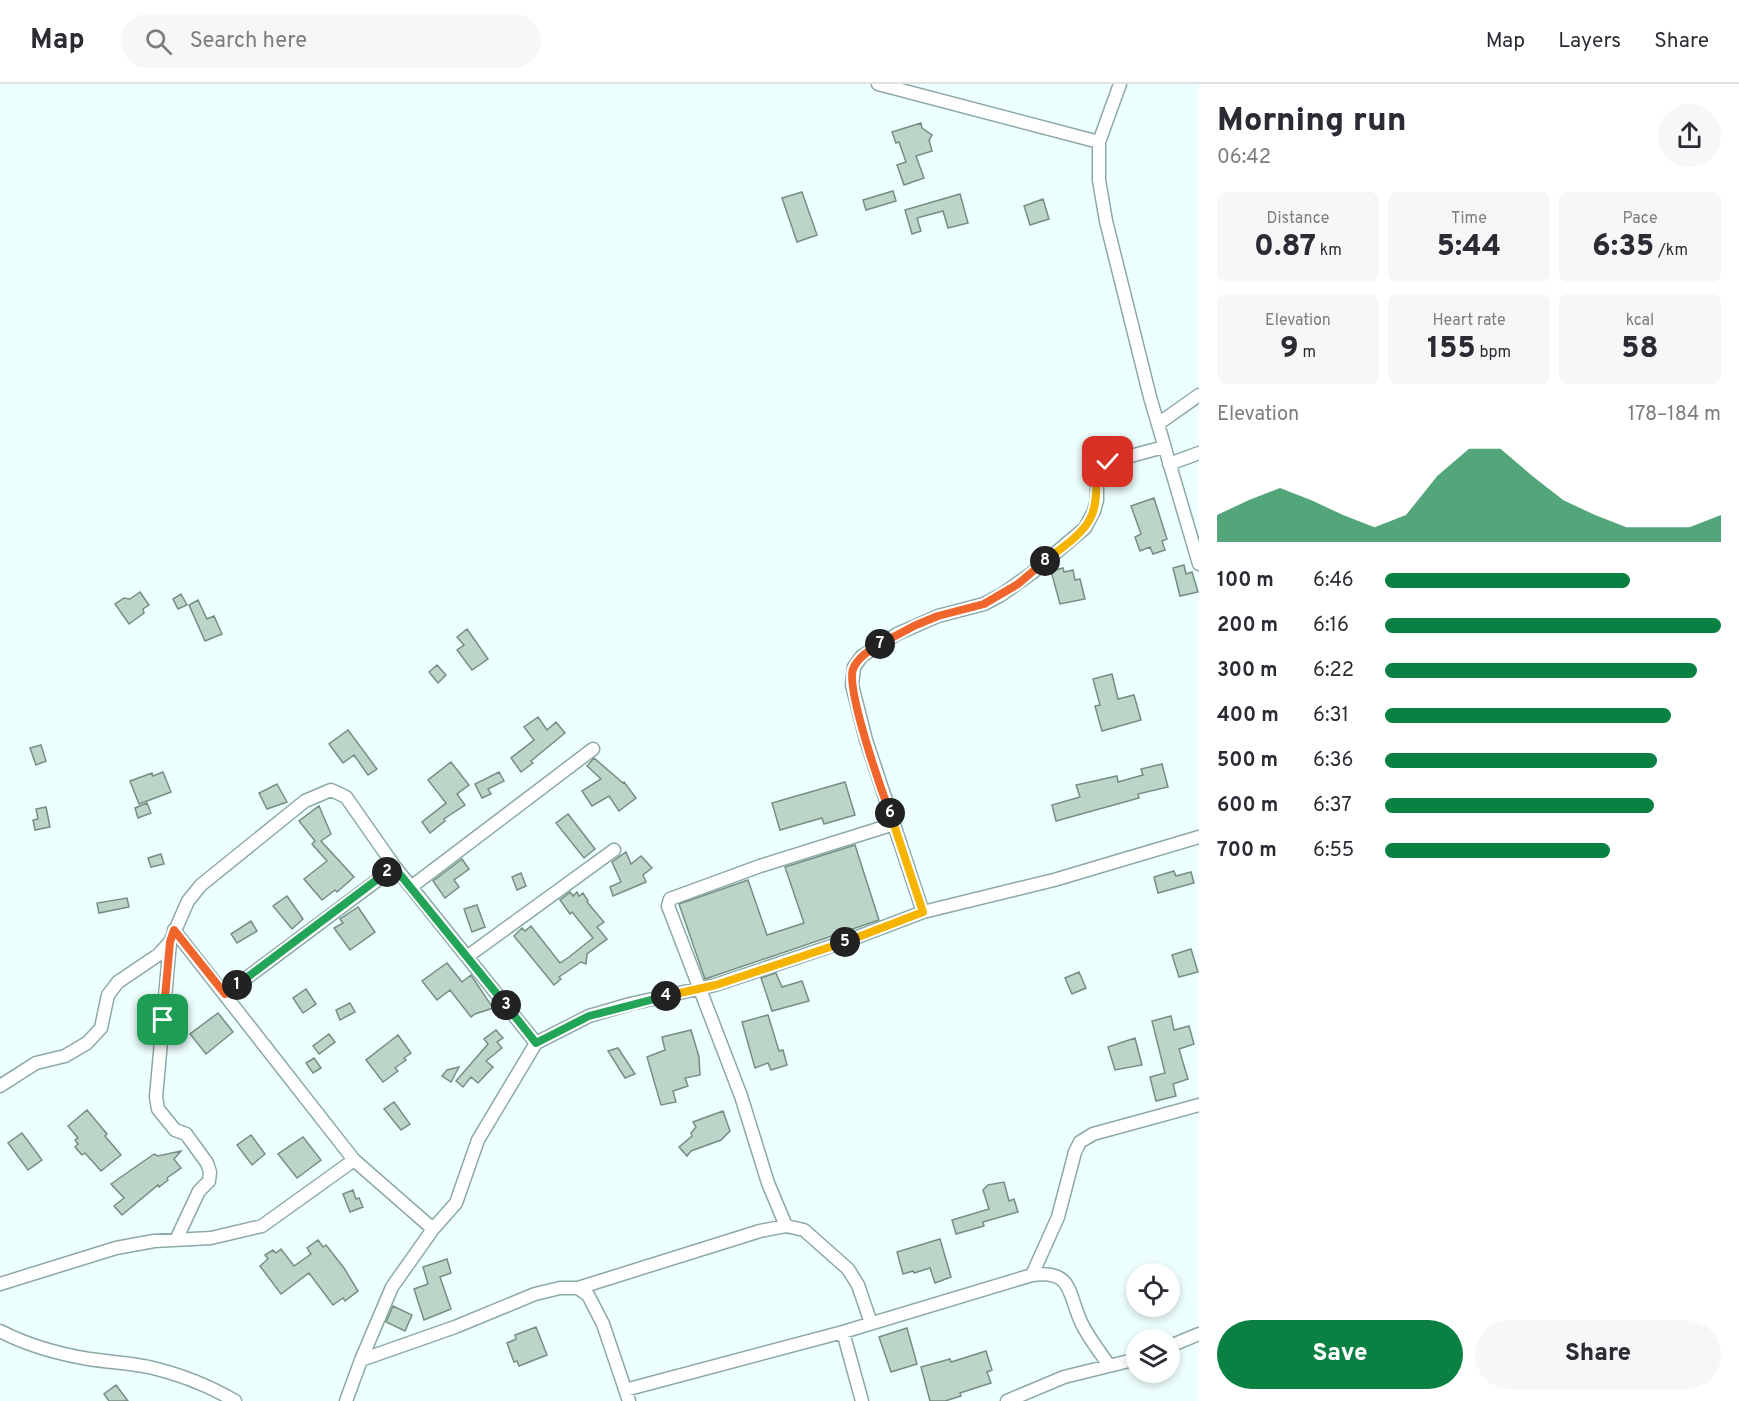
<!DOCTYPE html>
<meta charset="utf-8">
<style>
:root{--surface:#fff;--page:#f7f7f7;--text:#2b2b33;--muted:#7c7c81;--line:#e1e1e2;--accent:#0b8043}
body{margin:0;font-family:Overpass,sans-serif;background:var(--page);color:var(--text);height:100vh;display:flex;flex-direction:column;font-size:22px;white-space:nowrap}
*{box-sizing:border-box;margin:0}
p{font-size:20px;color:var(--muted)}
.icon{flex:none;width:33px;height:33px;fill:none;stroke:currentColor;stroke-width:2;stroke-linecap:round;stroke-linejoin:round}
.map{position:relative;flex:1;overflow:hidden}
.side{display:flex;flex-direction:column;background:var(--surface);width:540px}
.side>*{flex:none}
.controls{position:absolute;left:1126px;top:1179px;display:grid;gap:12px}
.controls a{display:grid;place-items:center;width:54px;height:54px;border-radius:50%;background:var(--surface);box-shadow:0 3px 9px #0003;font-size:30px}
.pin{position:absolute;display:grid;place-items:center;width:51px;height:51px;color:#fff;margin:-26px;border-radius:12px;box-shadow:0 3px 9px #0006}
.km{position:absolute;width:30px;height:30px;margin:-15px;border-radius:50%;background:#222;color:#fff;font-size:16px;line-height:30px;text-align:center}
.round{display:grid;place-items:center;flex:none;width:63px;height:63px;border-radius:32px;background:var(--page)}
.head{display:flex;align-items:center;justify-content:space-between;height:102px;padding:0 18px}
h1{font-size:33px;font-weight:800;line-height:45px}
.figures{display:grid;grid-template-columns:repeat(3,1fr);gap:9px;height:102px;padding:6px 18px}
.figures div{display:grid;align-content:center;border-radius:9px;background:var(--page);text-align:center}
.figures b{font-size:30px;font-weight:800}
.figures small{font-size:16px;font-weight:400}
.figures p{font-size:16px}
.chart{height:168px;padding:12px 18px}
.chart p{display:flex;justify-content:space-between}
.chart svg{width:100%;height:108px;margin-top:6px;fill:var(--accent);opacity:.7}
.primary-button{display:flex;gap:12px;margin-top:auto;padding:12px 18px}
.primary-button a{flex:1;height:69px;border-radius:36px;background:var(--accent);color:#fff;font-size:24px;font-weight:800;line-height:69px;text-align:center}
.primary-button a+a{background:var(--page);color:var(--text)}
ul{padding:0 18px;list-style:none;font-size:20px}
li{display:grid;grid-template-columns:96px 72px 1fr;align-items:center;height:45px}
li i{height:15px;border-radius:8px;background:var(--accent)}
header{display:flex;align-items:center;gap:36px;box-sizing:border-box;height:84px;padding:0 30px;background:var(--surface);border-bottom:2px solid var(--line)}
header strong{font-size:28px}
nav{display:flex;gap:33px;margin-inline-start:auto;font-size:21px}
.search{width:420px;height:54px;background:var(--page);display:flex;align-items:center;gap:15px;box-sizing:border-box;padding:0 21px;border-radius:33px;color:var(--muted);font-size:22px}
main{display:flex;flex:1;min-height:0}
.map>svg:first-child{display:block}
.building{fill:#bbd5c9;stroke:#768e83;stroke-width:1.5}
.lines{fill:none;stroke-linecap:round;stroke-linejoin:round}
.minor-casing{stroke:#8ca9a8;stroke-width:15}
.minor{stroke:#fff;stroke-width:12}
.split-1-casing{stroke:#fff;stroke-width:12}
.split-2-casing{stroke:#fff;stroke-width:12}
.split-3-casing{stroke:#fff;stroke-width:12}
.split-4-casing{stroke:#fff;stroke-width:12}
.split-5-casing{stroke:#fff;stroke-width:12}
.split-6-casing{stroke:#fff;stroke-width:12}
.split-7-casing{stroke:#fff;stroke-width:12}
.split-8-casing{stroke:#fff;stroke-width:12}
.split-9-casing{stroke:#fff;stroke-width:12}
.split-1{stroke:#f0652b;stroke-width:8}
.split-2{stroke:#22a559;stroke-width:8}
.split-3{stroke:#22a559;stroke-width:8}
.split-4{stroke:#22a559;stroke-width:8}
.split-5{stroke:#f5b400;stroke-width:8}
.split-6{stroke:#f5b400;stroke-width:8}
.split-7{stroke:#f0652b;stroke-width:8}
.split-8{stroke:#f0652b;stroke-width:8}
.split-9{stroke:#f5b400;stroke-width:8}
</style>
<header>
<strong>Map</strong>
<div class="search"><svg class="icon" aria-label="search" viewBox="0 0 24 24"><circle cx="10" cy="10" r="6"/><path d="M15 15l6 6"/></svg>Search here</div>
<nav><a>Map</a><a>Layers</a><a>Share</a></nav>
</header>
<main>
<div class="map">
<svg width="1199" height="1317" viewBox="0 0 1199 1317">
<rect width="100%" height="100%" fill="#edfffe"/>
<path class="building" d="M 921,39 L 922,44 L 932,51 L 929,56 L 932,67 L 916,72 L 924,94 L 904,101 L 897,81 L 906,78 L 899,58 L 896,59 L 892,48 Z
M 893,107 L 896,117 L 866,126 L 863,116 Z
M 802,108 L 817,151 L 797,158 L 782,114 Z
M 960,110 L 968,139 L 948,144 L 943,127 L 917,134 L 921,147 L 912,150 L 905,126 Z
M 1043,115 L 1049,135 L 1030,141 L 1024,122 Z
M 1154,414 L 1167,455 L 1162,457 L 1165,466 L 1153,470 L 1150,463 L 1140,467 L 1135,453 L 1141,450 L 1131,422 Z
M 1184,481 L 1186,490 L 1192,488 L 1198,508 L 1180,512 L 1173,484 Z
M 1063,484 L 1064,488 L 1073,486 L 1075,496 L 1080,495 L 1085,515 L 1060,520 L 1051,487 Z
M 140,508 L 149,521 L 143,525 L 144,529 L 129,540 L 115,520 L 124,514 L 130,515 Z
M 181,510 L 187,521 L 178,525 L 173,515 Z
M 198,516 L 207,535 L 214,532 L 222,550 L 205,557 L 189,521 Z
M 467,545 L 488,575 L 472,586 L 457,566 L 464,561 L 457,553 Z
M 437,581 L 446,591 L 438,599 L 429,588 Z
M 1112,590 L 1118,615 L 1134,611 L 1141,636 L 1102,647 L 1095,622 L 1100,621 L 1093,595 Z
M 538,633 L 547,646 L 556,638 L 565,649 L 531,677 L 533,679 L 521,688 L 511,674 L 534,656 L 524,643 Z
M 348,646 L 377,685 L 368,691 L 354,671 L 343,679 L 329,660 Z
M 41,661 L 46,677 L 36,681 L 30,664 Z
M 594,674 L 623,699 L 624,698 L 636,714 L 619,727 L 609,712 L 592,722 L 582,707 L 601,695 L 587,682 Z
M 451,678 L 469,701 L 457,710 L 465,721 L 444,735 L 445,737 L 430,749 L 422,738 L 446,719 L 428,696 Z
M 1162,680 L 1168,703 L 1138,710 L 1139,714 L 1056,737 L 1052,721 L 1080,713 L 1076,701 L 1117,692 L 1118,698 L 1143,691 L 1141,685 Z
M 163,688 L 171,708 L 139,720 L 130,697 L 152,689 L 153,692 Z
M 499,688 L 504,697 L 488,705 L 491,710 L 482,714 L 475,700 Z
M 845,698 L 855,731 L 824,740 L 822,734 L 780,746 L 772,719 Z
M 277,700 L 287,718 L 267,725 L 259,709 Z
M 147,719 L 151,729 L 138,734 L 135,724 Z
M 319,722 L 331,750 L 321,757 L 354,793 L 337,808 L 335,806 L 322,816 L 304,795 L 327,777 L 312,760 L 315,757 L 299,737 Z
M 46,723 L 50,743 L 35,746 L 33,736 L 38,735 L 36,725 Z
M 568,730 L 595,765 L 584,774 L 556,739 Z
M 855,761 L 879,836 L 705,895 L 679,820 L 748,796 L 767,851 L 804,839 L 785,783 Z
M 626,768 L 631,780 L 641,772 L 652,784 L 643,791 L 646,798 L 613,812 L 610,803 L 621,798 L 612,778 Z
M 161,770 L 164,780 L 151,783 L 148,774 Z
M 462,775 L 469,785 L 454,796 L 459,803 L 445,814 L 433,797 Z
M 1174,787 L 1176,792 L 1191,788 L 1194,799 L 1158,809 L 1154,793 Z
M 521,789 L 526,802 L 517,806 L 512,793 Z
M 570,808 L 573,812 L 577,808 L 579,812 L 583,809 L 588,817 L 587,818 L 604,838 L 597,843 L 607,855 L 587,870 L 586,880 L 581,878 L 559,893 L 561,895 L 554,901 L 514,852 L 522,844 L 525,847 L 531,842 L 560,879 L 569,873 L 593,854 L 572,828 L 570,830 L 560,816 Z
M 287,812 L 303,835 L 292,845 L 273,822 Z
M 127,814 L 129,823 L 99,829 L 97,819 Z
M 477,821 L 485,843 L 472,848 L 464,825 Z
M 358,823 L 375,848 L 350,866 L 334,844 L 343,839 L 340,835 Z
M 251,837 L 257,847 L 237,859 L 231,850 Z
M 1191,865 L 1198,888 L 1179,893 L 1172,871 Z
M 447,879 L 462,898 L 471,891 L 493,924 L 475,930 L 471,933 L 450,906 L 437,916 L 422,897 Z
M 1079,888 L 1086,904 L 1072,910 L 1065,894 Z
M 776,889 L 782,903 L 802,897 L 809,917 L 772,927 L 761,894 Z
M 306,905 L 316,920 L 303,929 L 293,914 Z
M 350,919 L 355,928 L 340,936 L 336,926 Z
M 218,929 L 233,948 L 206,970 L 190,950 Z
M 768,931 L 779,967 L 783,966 L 787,981 L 771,986 L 768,979 L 755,984 L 742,938 Z
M 1171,932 L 1174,946 L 1189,942 L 1194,960 L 1179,965 L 1188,995 L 1173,1000 L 1176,1012 L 1156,1017 L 1150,993 L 1165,989 L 1152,937 Z
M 496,946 L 503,954 L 497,958 L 502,964 L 486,977 L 493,983 L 478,999 L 471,993 L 463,1003 L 456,997 L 488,960 L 484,955 Z
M 691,946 L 699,973 L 700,991 L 685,994 L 688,1002 L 673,1007 L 676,1018 L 661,1021 L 647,973 L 665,966 L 662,953 Z
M 329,950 L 335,958 L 319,970 L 313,962 Z
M 398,951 L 411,969 L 404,974 L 406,976 L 395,984 L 398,987 L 383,998 L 366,976 Z
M 1135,954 L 1142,981 L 1115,986 L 1108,963 Z
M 618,964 L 635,990 L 625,994 L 608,967 Z
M 314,974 L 321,984 L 313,989 L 306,979 Z
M 459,983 L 451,998 L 442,992 L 447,986 Z
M 394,1018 L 410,1040 L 401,1046 L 384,1025 Z
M 87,1026 L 107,1050 L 105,1052 L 121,1071 L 101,1087 L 85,1069 L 82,1071 L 75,1063 L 78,1060 L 75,1056 L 78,1054 L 68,1042 Z
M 723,1027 L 730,1047 L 721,1056 L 691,1067 L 687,1072 L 679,1063 L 692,1052 L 691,1049 L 696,1043 L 693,1038 Z
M 22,1049 L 42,1076 L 28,1086 L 8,1059 Z
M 251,1051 L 265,1070 L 252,1081 L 237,1061 Z
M 303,1053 L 321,1076 L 297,1094 L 278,1070 Z
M 181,1067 L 174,1075 L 181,1084 L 167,1094 L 168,1096 L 159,1103 L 158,1101 L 122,1131 L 114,1122 L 124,1114 L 111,1100 L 154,1070 L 158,1072 Z
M 1004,1098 L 1009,1117 L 1014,1115 L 1018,1128 L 983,1138 L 984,1142 L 956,1150 L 952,1136 L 989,1125 L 983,1106 L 988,1101 Z
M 353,1106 L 356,1115 L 359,1114 L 363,1123 L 350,1128 L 343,1110 Z
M 940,1155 L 951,1193 L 935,1199 L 930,1184 L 914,1189 L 913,1187 L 903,1190 L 897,1168 Z
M 318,1156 L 323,1163 L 326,1161 L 344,1184 L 358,1207 L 345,1217 L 343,1214 L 333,1221 L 309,1189 L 281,1210 L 260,1182 L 268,1175 L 265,1171 L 273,1166 L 276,1169 L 281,1165 L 294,1182 L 311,1170 L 307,1164 Z
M 447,1175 L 451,1189 L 440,1193 L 451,1225 L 424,1236 L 414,1205 L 428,1200 L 423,1183 Z
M 393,1222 L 412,1231 L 405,1247 L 386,1238 Z
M 536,1243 L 547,1271 L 519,1282 L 517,1277 L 514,1278 L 507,1259 L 516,1255 L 515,1251 Z
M 907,1244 L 917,1280 L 891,1288 L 879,1253 Z
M 986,1267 L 992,1286 L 987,1288 L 991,1299 L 960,1309 L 961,1312 L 945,1317 L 930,1317 L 921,1283 L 950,1275 L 951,1278 Z
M 116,1301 L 128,1317 L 109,1317 L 104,1310 Z"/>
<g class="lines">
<defs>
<path id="minor" d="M 878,0 L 1099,58
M 1120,0 L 1099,58 L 1099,96 L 1106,137 L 1150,313 L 1199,480
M 1158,340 L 1199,311
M 1169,380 L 1199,369
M 411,803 L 593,665
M 923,828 L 866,656 L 852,601 L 854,583 L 862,572 L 897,550 L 938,532 L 984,520 L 1001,511 L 1032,489 L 1085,444 L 1094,427 L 1097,416 L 1097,391 L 1102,383 L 1108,378 L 1164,363
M 174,846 L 354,1076 L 433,1145
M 170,858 L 156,1013 L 158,1025 L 175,1046 L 186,1050 L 207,1079 L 210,1088 L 209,1097 L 199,1107 L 176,1156
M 468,872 L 614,766
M 225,910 L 395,783
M 0,1002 L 36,979 L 65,972 L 87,959 L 101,944 L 108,911 L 118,898 L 158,871 L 170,858 L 188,817 L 201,801 L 305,717 L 331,706 L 346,713 L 395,783 L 536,959
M 786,1142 L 768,1099 L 741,1012 L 668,822 L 670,815 L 760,782 L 894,740
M 1032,1191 L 1058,1133 L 1075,1068 L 1080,1058 L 1093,1050 L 1199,1021
M 0,1200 L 116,1164 L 154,1157 L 211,1154 L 262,1142 L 354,1076
M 578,1204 L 760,1147 L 786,1142 L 804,1146 L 848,1185 L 858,1201 L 871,1239
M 0,1247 C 27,1261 59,1270 89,1275 C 109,1278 129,1279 149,1283 C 179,1290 208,1301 235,1317
M 843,1248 L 862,1317
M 1170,1262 L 1199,1250
M 361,1276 L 455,1243 L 535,1210 L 560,1204 L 578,1204 L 588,1211 L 603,1240 L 629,1317
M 625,1306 L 843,1248 L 1032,1191 C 1073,1185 1068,1210 1081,1238 C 1088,1253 1099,1267 1109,1281
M 346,1317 L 361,1276 L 392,1203 L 433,1145 L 456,1119 L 478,1056 L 536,959 L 589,932 L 630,920 L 715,901 L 852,855 L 923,828 L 1054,796 L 1199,753
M 1007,1317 L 1064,1293 L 1137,1275"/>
</defs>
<use href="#minor" class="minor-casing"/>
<use href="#minor" class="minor"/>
</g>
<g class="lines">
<defs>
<path id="split-1" d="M 163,936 L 170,858 L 174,846 L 225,910 L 237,901"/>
<path id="split-2" d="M 237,901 L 387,788"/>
<path id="split-3" d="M 387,788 L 394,783 L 506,921"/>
<path id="split-4" d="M 506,921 L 536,959 L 589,932 L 666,912"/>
<path id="split-5" d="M 666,912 L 716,901 L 845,858"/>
<path id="split-6" d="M 845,858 L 923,828 L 890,729"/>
<path id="split-7" d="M 880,560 C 869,567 858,573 853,585 C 846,606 881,705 890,729"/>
<path id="split-8" d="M 880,560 L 916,541 L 938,532 L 984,520 L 1018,500 L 1045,477"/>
<path id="split-9" d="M 1045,477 C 1060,465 1081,452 1090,435 C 1102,413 1089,392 1108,378"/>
</defs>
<use href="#split-1" class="split-1-casing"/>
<use href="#split-2" class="split-2-casing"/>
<use href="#split-3" class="split-3-casing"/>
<use href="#split-4" class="split-4-casing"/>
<use href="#split-5" class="split-5-casing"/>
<use href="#split-6" class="split-6-casing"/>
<use href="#split-7" class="split-7-casing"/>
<use href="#split-8" class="split-8-casing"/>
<use href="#split-9" class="split-9-casing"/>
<use href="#split-1" class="split-1"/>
<use href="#split-2" class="split-2"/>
<use href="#split-3" class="split-3"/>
<use href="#split-4" class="split-4"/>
<use href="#split-5" class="split-5"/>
<use href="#split-6" class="split-6"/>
<use href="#split-7" class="split-7"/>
<use href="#split-8" class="split-8"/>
<use href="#split-9" class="split-9"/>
</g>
</svg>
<div class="controls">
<a><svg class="icon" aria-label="locate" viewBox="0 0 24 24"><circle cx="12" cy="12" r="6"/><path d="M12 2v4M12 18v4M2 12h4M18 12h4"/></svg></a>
<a><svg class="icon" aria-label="layers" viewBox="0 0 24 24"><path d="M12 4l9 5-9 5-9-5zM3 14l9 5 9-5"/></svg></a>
</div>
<div class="pin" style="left:163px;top:936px;background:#1e9e55"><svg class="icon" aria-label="arrive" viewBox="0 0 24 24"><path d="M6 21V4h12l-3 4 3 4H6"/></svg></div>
<div class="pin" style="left:1108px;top:378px;background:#d93025"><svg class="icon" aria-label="check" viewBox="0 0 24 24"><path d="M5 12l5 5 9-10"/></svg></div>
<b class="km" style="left:237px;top:901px">1</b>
<b class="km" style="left:387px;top:788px">2</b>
<b class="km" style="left:506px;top:921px">3</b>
<b class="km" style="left:666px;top:912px">4</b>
<b class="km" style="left:845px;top:858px">5</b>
<b class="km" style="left:890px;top:729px">6</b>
<b class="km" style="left:880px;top:560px">7</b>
<b class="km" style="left:1045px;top:477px">8</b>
</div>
<section class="side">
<div class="head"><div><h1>Morning run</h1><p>06:42</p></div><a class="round"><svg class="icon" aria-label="share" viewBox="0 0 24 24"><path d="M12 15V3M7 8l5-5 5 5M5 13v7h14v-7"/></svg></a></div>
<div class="figures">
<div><p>Distance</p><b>0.87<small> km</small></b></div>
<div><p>Time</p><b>5:44</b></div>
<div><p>Pace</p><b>6:35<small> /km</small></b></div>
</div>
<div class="figures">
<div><p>Elevation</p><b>9<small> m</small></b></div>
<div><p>Heart rate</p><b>155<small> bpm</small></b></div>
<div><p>kcal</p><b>58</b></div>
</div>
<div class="chart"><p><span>Elevation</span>178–184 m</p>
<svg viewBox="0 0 160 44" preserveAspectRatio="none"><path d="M0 44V33L10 27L20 22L30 27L40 33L50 38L60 33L70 17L80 6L90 6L100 17L110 27L120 33L130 38L140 38L150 38L160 33V44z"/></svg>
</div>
<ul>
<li><b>100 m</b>6:46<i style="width:73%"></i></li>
<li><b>200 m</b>6:16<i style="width:100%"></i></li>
<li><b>300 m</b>6:22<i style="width:93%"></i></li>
<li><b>400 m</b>6:31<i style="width:85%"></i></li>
<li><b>500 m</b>6:36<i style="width:81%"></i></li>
<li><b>600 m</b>6:37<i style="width:80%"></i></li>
<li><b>700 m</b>6:55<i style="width:67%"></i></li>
</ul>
<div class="primary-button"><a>Save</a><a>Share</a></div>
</section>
</main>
